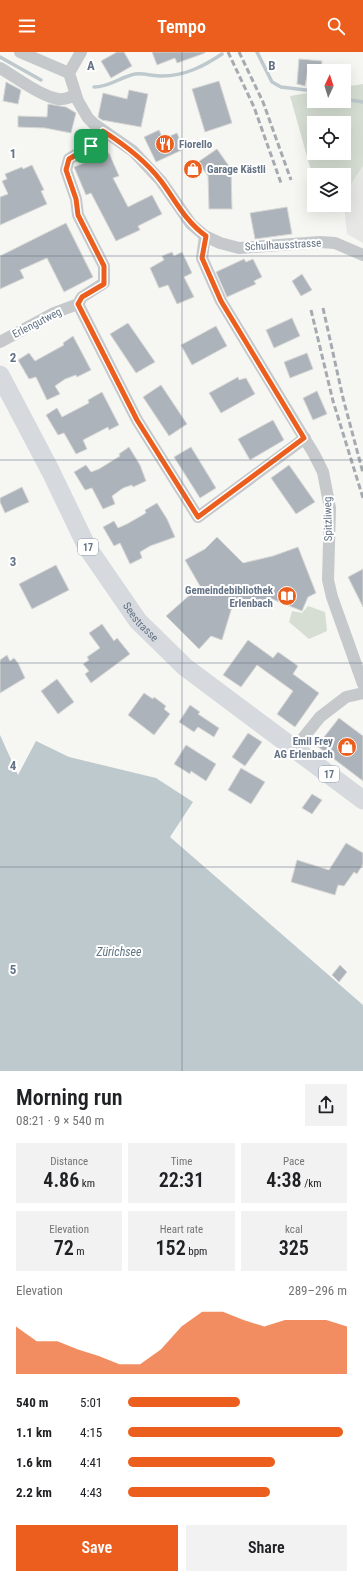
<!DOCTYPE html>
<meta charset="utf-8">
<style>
:root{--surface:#fff;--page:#f2f2f2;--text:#202124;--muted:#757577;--accent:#ec5e1d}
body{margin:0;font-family:"Roboto Condensed",sans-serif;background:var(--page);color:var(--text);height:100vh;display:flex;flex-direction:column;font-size:15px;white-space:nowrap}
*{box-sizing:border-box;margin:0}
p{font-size:13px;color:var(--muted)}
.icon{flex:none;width:22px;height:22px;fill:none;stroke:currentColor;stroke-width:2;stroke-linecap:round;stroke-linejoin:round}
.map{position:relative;height:1019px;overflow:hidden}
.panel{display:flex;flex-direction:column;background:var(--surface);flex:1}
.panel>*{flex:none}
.needle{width:26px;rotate:4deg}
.fabs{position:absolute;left:307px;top:12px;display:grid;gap:8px}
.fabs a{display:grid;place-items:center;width:44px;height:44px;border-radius:0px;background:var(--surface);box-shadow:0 4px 16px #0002;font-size:20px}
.pin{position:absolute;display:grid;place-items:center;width:34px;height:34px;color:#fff;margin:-17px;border-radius:8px;box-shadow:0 2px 6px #0006}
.round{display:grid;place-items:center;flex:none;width:42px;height:42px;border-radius:0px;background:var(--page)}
.summary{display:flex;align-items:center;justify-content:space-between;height:68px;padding:0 16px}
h1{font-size:22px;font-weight:600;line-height:30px}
.stats{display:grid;grid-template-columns:repeat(3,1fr);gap:6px;height:68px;padding:4px 16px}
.stats div{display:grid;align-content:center;border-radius:0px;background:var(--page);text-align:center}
.stats b{font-size:20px;font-weight:600}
.stats small{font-size:11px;font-weight:400}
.stats p{font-size:11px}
.chart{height:112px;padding:8px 16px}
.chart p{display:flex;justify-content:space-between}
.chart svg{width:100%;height:72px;margin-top:4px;fill:var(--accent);opacity:.7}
.primary-button{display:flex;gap:8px;margin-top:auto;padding:8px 16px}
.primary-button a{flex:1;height:46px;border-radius:0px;background:var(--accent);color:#fff;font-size:16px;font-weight:600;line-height:46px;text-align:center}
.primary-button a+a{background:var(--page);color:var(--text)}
ul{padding:0 16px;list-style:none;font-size:13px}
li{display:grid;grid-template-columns:64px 48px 1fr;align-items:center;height:30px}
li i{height:10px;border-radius:5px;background:var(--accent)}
header{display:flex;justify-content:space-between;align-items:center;height:52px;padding:0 16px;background:var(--accent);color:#fff;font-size:18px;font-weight:600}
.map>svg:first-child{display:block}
.built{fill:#e7e8e6}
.green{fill:#d6ded3;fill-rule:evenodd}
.water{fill:#bec9ce}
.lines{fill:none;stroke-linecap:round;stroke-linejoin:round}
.stream{stroke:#bec9ce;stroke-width:3.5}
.building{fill:#adb3ba;stroke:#d7d8d5}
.street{stroke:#c6c9cc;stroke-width:12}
.primary{stroke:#d6dadf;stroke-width:19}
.rail{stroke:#a5aab1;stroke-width:3;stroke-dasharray:6 3;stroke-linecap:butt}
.route-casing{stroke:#fff;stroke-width:8}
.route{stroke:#ec5e1d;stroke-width:5}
.grid{fill:none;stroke:#647385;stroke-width:1;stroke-opacity:0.55}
.labels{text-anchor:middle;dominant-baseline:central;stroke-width:4;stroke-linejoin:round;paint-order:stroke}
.shield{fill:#fff;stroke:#929daa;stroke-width:1}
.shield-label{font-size:10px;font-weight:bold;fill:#647385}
.poi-label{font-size:11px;font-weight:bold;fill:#647385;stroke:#fff;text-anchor:start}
.street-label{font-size:11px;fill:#647385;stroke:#fff}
.water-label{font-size:12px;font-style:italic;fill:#5f7682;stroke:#fff}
.grid-label{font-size:13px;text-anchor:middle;font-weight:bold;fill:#647385;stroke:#fff;stroke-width:4;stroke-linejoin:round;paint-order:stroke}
</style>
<header><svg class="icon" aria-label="menu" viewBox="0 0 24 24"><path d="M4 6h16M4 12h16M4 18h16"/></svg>Tempo<svg class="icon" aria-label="search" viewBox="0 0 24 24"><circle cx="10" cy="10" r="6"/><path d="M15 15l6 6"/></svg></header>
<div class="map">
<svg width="363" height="1019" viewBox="0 0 363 1019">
<rect width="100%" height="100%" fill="#f6f6f2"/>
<path class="built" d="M 363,106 L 363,191 L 347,182 L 344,153 L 344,123 Z"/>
<path class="green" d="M 363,32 L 363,114 L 344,142 L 344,123 L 314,123 L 314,129 L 290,44 L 314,40 L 314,49 L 344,49 L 344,35 ZM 314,71 L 344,71 L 344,101 L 314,101 Z
M 308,554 L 325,560 L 327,579 L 309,587 L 289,570 L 292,559 L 302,561 Z"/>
<path class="water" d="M 0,683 L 18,723 L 36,689 L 69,705 L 156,726 L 193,750 L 170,785 L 363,953 L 363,1019 L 0,1019 Z"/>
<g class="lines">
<path class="stream" d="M 257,0 L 272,30 L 281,35 L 314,39
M 0,5 L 41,28
M 94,35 C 110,35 120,25 135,22 C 144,21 153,24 162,24 C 185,24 204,14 222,2
M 344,47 L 363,50"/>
</g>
<path class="building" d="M 117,0 L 124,0 L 132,14 L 111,26 L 101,9 Z
M 152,0 L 205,0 L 205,1 L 177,11 L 175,6 L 157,13 Z
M 299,7 L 322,9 L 321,18 L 308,17 L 305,34 L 297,32 Z
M 219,29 L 232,71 L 205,80 L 192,37 Z
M 6,30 L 21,38 L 18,52 L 3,49 Z
M 129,38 L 148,42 L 141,75 L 102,68 L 98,65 L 103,41 L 127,47 Z
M 48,52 L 66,55 L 76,61 L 71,81 L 45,76 L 18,75 L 18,64 L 47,65 Z
M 159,78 L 163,87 L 177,81 L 184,97 L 156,110 L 144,85 Z
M 217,97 L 231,117 L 232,157 L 209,157 L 208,124 L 198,110 Z
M 109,101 L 119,124 L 113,126 L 128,155 L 152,143 L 162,162 L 138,174 L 140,178 L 116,189 L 91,141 L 86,143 L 74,115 Z
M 32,113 L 44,138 L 41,139 L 47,152 L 0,173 L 0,145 L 8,142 L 2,129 L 7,127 L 5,122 L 22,115 L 23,117 Z
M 287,155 L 292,182 L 255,187 L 250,161 Z
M 66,171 L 93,225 L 64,240 L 47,206 L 20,218 L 24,226 L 0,237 L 0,204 Z
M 172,200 L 174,204 L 182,200 L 192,221 L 184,225 L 194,245 L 177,252 L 168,233 L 159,236 L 150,216 L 164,208 L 162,204 Z
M 244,207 L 246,210 L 253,207 L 262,225 L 254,229 L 256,232 L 227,245 L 216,220 Z
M 302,222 L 312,238 L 301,244 L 292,229 Z
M 292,266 L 300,284 L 274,296 L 266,278 Z
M 128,271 L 155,310 L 136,321 L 110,282 Z
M 216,274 L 227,294 L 192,313 L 181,293 Z
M 73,284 L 91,318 L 77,325 L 76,323 L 65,327 L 55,334 L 60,342 L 47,348 L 36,325 L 29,327 L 18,308 L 29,301 L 35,309 L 64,293 L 63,291 Z
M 307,301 L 313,317 L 290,326 L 284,310 Z
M 238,325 L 239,328 L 246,326 L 255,342 L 221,361 L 209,341 Z
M 161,333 L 187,372 L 169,384 L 143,345 Z
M 317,339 L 327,362 L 313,368 L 303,346 Z
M 102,340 L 119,373 L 109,378 L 108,375 L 83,388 L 87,397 L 76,402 L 64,381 L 58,383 L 46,363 L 57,356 L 62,365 L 89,351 L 88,348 Z
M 273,368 L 284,388 L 250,408 L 238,387 Z
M 129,395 L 140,413 L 146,429 L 133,435 L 132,433 L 123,436 L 112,444 L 115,452 L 103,457 L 92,436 L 85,438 L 74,420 L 86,413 L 91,420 L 99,417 L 120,404 L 119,402 Z
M 191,395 L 216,436 L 200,446 L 174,405 Z
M 289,413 L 315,450 L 296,462 L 271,426 Z
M 22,435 L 29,450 L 5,461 L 0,450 L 0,446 Z
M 157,451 L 167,467 L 175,485 L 150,494 L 140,500 L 142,506 L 130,512 L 120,491 L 114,494 L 103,475 L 114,469 L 118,476 L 127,472 L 146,461 L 145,458 Z
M 217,485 L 243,511 L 273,504 L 298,495 L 316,541 L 308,545 L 302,559 L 272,547 L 232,555 L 222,588 L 211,584 L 199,597 L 166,564 L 200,534 L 185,508 L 205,497 Z
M 56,513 L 69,538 L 32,557 L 19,532 Z
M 363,517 L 363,555 L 348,525 Z
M 102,572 L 114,589 L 117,586 L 130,602 L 91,631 L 85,622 L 89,619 L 83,612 L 89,608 L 87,605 L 100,596 L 89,581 Z
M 248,588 L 273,606 L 278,600 L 298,614 L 293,622 L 319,641 L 295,675 L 277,662 L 293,639 L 257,613 L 241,635 L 223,623 Z
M 7,603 L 10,609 L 14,606 L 18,611 L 25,626 L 0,641 L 0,608 Z
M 57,627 L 74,650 L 58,662 L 41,639 Z
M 144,641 L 153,647 L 154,645 L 166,654 L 164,657 L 170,662 L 154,683 L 128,663 Z
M 190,653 L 200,660 L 198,662 L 219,676 L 214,685 L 198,675 L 194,680 L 179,670 Z
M 339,666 L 363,684 L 363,729 L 317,694 Z
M 248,681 L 262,690 L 245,714 L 232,705 Z
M 186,693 L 216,712 L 206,729 L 191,719 L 190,722 L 174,712 Z
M 241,716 L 265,730 L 251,752 L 228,738 Z
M 312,742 L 322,748 L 312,762 L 302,756 Z
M 346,791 L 363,801 L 363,812 L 357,822 L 354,820 L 344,834 L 338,833 L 335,843 L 291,830 L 297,808 L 329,818 Z
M 340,913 L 347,920 L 339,930 L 332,923 Z"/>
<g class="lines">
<path class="street" d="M 20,0 L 69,21
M 0,16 C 16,25 40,44 58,47 C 64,48 70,45 76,43
M 69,21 L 78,49 L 88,66 L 94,72 L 133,99 L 161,129 L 191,172 L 205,184 L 220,191 L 239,196 L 320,190 L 335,191 L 363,203
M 69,21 L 81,0
M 205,184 L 202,206 L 221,249 L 314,402 L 323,420 L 330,456 L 328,528 L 332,545 L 363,632
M 78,252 L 137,368 L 198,465 L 305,386
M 78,252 L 82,245 L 104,231 L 104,214 L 78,163 L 76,147 L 66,118 L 69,107 L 91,94 L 103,79
M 0,290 L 54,261 L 78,252
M 295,696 L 320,665 L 346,645 L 363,641"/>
<path class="primary" id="s1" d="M 0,323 L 51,420 L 87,495 L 138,569 L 185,615 L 363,748"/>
<path class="rail" d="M 228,0 L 254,55 L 281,131
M 239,0 L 263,50 L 291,128
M 323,256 L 343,346 L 363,421
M 311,258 L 333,349 L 363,446"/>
</g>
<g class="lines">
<defs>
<path id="route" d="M 103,79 C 125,93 145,108 161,129 C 176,149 185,169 206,184 L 202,206 L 221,249 L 304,386 L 198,465 L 137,368 L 78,252 L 82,245 L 104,232 L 104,214 L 78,163 L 76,147 L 66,118 L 69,107 L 91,94 Z"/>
</defs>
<use href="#route" class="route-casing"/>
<use href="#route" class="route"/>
</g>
<path class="grid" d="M 182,0 L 182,1019M 0,204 L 363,204M 0,408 L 363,408M 0,611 L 363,611M 0,815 L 363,815"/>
<defs>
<symbol id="restaurant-disc" viewBox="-11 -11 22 22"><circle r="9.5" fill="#ec5e1d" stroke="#fff"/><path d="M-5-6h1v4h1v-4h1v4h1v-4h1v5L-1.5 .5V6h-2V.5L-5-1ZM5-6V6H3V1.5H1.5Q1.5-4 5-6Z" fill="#fff"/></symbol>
<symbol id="shop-disc" viewBox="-11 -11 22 22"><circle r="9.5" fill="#ec5e1d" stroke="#fff"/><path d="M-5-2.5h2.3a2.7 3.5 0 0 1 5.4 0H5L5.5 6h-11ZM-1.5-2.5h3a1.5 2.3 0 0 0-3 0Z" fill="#fff"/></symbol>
<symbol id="library-disc" viewBox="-11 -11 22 22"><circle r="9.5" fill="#ec5e1d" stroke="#fff"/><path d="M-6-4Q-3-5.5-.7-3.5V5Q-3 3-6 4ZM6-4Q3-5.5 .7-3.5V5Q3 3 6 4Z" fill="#fff"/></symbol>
</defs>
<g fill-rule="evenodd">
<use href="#restaurant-disc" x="154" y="81" width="22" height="22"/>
<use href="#shop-disc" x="182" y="106" width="22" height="22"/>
<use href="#library-disc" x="276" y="533" width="22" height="22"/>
<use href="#shop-disc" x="336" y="684" width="22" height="22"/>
</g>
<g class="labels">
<g class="shield">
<rect x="78" y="487" width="20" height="16" rx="3"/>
<rect x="319" y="714" width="20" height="16" rx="3"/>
</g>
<g class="shield-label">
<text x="88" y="495">17</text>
<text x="329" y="722">17</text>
</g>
<g class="poi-label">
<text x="179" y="92">Fiorello</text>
<text x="207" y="117">Garage Kästli</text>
<text x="273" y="538" text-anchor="end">Gemeindebibliothek<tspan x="273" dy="13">Erlenbach</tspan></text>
<text x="333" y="689" text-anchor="end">Emil Frey<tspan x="333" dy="13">AG Erlenbach</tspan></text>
</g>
<g class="street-label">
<text transform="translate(283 193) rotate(-3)">Schulhausstrasse</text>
<text transform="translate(37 271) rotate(-27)">Erlengutweg</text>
<text transform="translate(328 467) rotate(-91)">Spitzliweg</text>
<text stroke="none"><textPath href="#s1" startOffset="285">Seestrasse</textPath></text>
</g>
<g class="water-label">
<text x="119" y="900">Zürichsee</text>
</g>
</g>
<g class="grid-label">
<text x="91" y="18">A</text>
<text x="272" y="18">B</text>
<text x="13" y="106">1</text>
<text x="13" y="310">2</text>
<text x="13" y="514">3</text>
<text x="13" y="718">4</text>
<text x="13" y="922">5</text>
</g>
</svg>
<div class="fabs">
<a><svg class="needle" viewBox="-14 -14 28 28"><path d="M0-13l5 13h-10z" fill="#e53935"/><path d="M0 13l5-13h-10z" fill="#757577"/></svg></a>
<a><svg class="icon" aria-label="locate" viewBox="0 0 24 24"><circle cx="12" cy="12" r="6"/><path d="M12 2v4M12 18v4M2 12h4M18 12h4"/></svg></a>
<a><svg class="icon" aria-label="layers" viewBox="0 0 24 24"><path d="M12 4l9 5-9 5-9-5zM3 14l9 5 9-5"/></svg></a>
</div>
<div class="pin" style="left:91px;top:94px;background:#1e9e55"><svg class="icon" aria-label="arrive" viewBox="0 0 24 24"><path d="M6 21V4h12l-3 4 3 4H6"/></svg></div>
</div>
<section class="panel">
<div class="summary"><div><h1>Morning run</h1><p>08:21 · 9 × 540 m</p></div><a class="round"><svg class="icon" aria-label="share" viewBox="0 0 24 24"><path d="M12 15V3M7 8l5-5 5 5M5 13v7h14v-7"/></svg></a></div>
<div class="stats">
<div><p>Distance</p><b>4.86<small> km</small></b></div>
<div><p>Time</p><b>22:31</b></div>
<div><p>Pace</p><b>4:38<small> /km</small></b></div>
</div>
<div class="stats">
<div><p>Elevation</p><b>72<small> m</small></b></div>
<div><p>Heart rate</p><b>152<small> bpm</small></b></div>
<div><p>kcal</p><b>325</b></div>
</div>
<div class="chart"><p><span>Elevation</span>289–296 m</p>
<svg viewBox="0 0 160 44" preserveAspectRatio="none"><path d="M0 44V15L10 24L20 24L30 29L40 33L50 38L60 38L70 29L80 15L90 6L100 6L110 11L120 15L130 11L140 11L150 11L160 15V44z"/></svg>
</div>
<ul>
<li><b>540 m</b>5:01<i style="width:51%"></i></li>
<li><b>1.1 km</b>4:15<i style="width:98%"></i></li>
<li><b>1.6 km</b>4:41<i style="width:67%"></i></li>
<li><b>2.2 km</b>4:43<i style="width:65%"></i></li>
</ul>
<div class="primary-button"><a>Save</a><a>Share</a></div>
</section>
